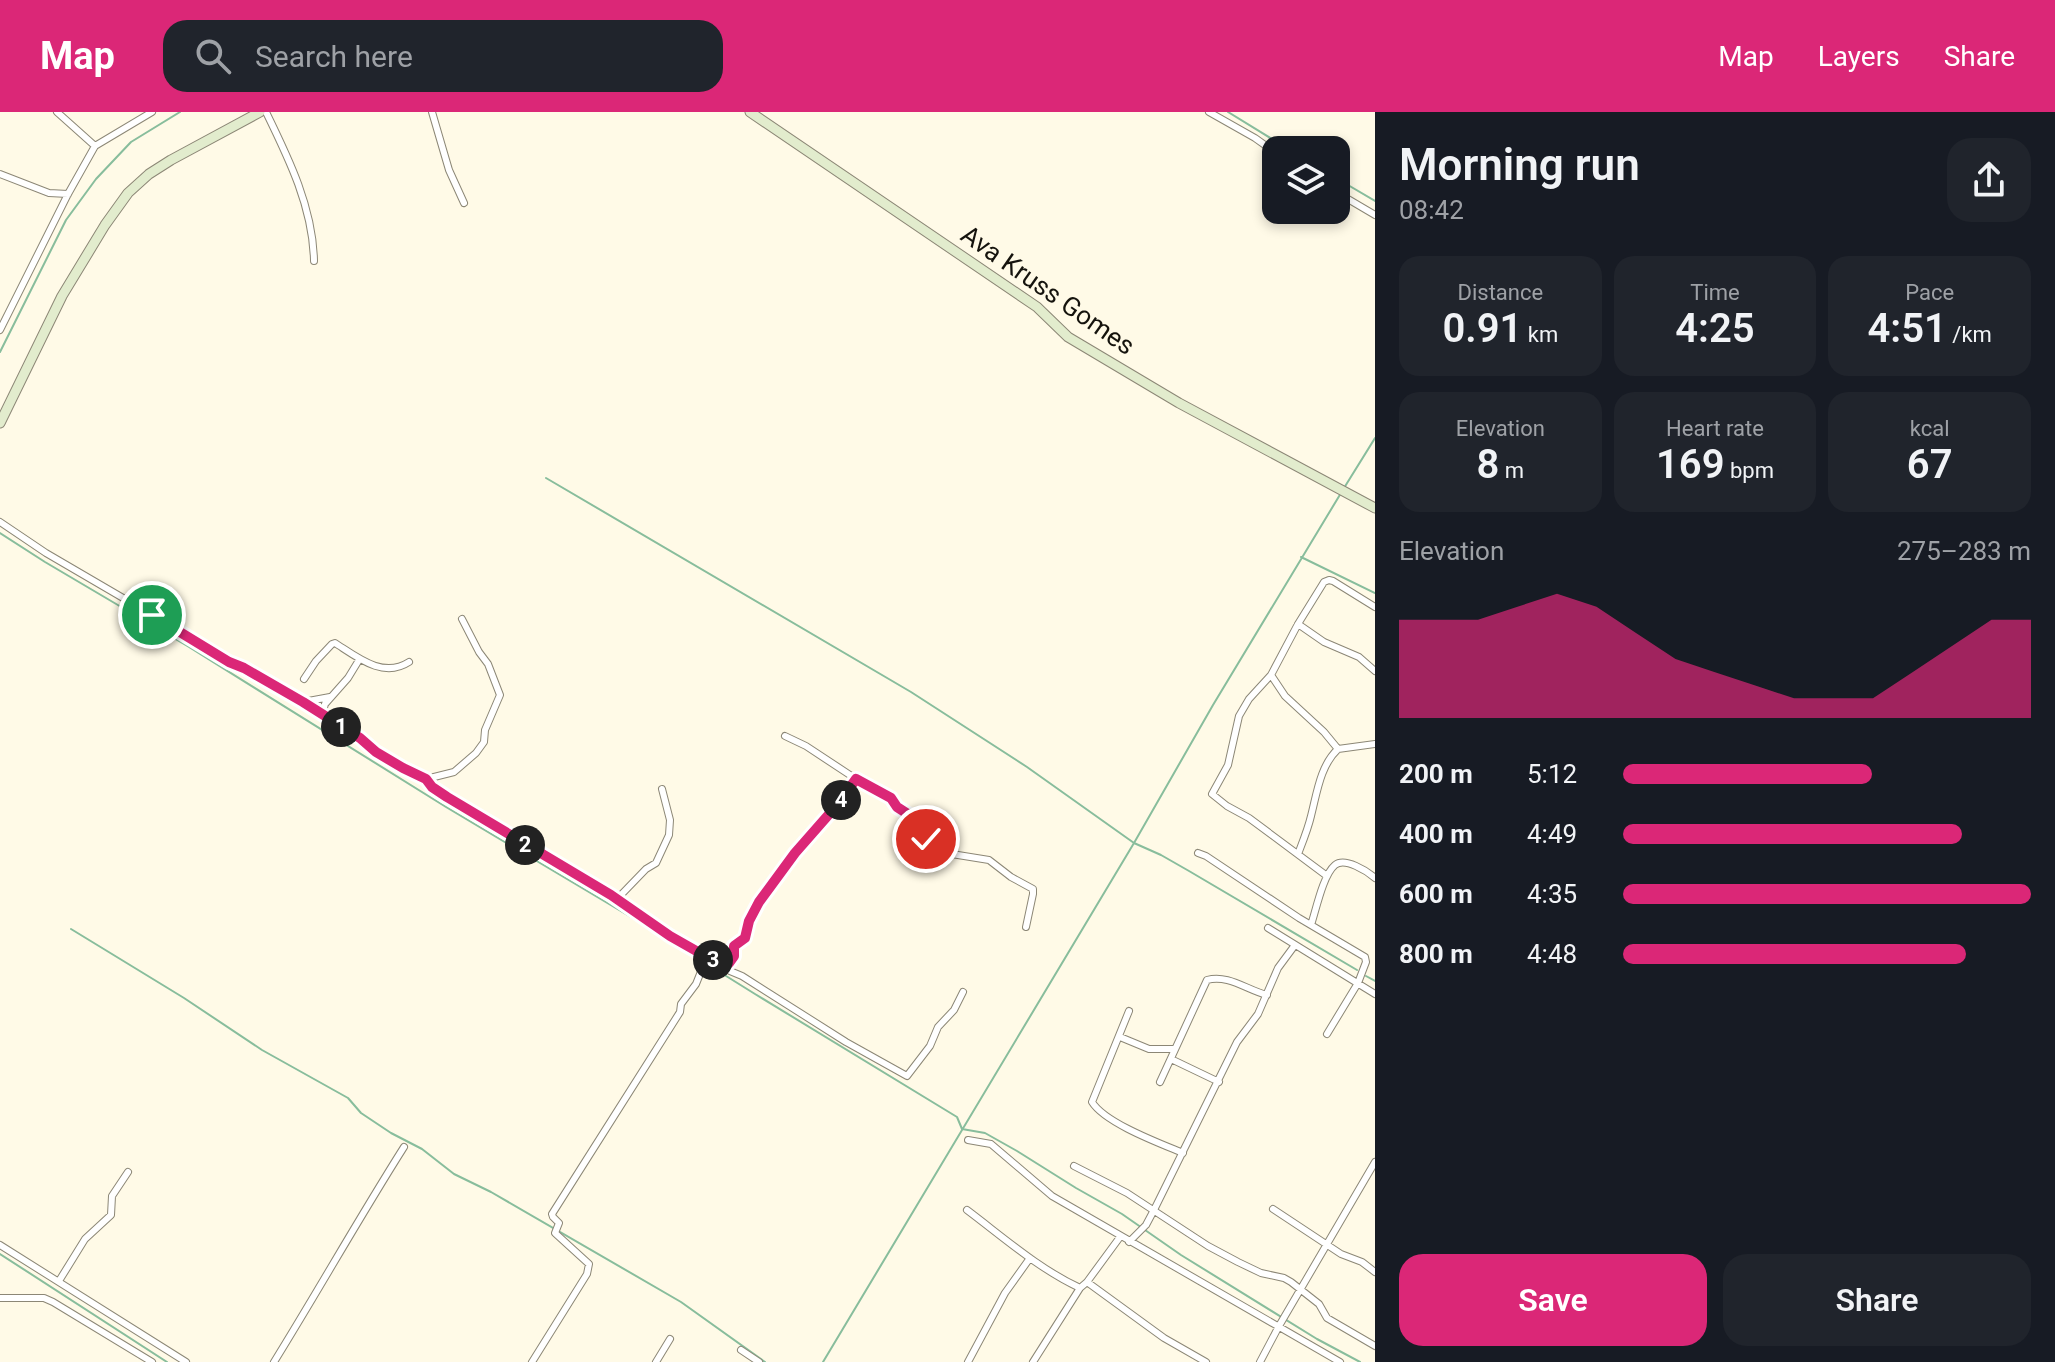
<!DOCTYPE html>
<meta charset="utf-8">
<style>
:root{--surface:#171b24;--page:#20242c;--text:#f1f3f6;--muted:#9ea1a6;--accent:#db2777}
body{margin:0;font-family:Roboto,sans-serif;background:var(--page);color:var(--text);height:100vh;display:flex;flex-direction:column;font-size:30px;white-space:nowrap}
*{box-sizing:border-box;margin:0}
p{font-size:26px;color:var(--muted)}
.icon{flex:none;width:44px;height:44px;fill:none;stroke:currentColor;stroke-width:2;stroke-linecap:round;stroke-linejoin:round}
.map{position:relative;flex:1;overflow:hidden}
.drawer{display:flex;flex-direction:column;background:var(--surface);width:680px}
.drawer>*{flex:none}
.fabs{position:absolute;left:1262px;top:24px;display:grid;gap:16px}
.fabs a{display:grid;place-items:center;width:88px;height:88px;border-radius:16px;background:var(--surface);box-shadow:0 4px 12px #0003;font-size:40px}
.pin{position:absolute;display:grid;place-items:center;width:68px;height:68px;color:#fff;margin:-34px;border:4px solid #fff;border-radius:50%;box-shadow:0 2px 8px #0007}
.km{position:absolute;width:40px;height:40px;margin:-20px;border-radius:50%;background:#222;color:#fff;font-size:22px;line-height:40px;text-align:center}
.round{display:grid;place-items:center;flex:none;width:84px;height:84px;border-radius:24px;background:var(--page)}
.overview{display:flex;align-items:center;justify-content:space-between;height:136px;padding:0 24px}
h1{font-size:44px;font-weight:600;line-height:60px}
.stats{display:grid;grid-template-columns:repeat(3,1fr);gap:12px;height:136px;padding:8px 24px}
.stats div{display:grid;align-content:center;border-radius:20px;background:var(--page);text-align:center}
.stats b{font-size:40px;font-weight:600}
.stats small{font-size:22px;font-weight:400}
.stats p{font-size:22px}
.chart{height:224px;padding:16px 24px}
.chart p{display:flex;justify-content:space-between}
.chart svg{width:100%;height:144px;margin-top:8px;fill:var(--accent);opacity:.7}
.action{display:flex;gap:16px;margin-top:auto;padding:16px 24px}
.action a{flex:1;height:92px;border-radius:24px;background:var(--accent);color:#fff;font-size:32px;font-weight:600;line-height:92px;text-align:center}
.action a+a{background:var(--page);color:var(--text)}
ul{padding:0 24px;list-style:none;font-size:26px}
li{display:grid;grid-template-columns:128px 96px 1fr;align-items:center;height:60px}
li i{height:20px;border-radius:10px;background:var(--accent)}
header{display:flex;align-items:center;gap:48px;box-sizing:border-box;height:112px;padding:0 40px;background:var(--accent);color:#fff}
header strong{font-size:38px}
nav{display:flex;gap:44px;margin-inline-start:auto;font-size:28px}
.search{width:560px;height:72px;background:var(--page);display:flex;align-items:center;gap:20px;box-sizing:border-box;padding:0 28px;border-radius:24px;color:var(--muted);font-size:30px}
main{display:flex;flex:1;min-height:0}
.map>svg:first-child{display:block}
.lines{fill:none;stroke-linecap:round;stroke-linejoin:round}
.stream{stroke:#88bd9c;stroke-width:2}
.street-casing{stroke:#8c8776;stroke-width:8}
.secondary-casing{stroke:#8c8776;stroke-width:11}
.street{stroke:#fff;stroke-width:6}
.secondary{stroke:#e2eccd;stroke-width:9}
.route-casing{stroke:#fff;stroke-width:16}
.route{stroke:#db2777;stroke-width:10}
.labels{text-anchor:middle;dominant-baseline:central;stroke-width:6;stroke-linejoin:round;paint-order:stroke}
.street-label{font-size:26px;fill:#15130d;stroke:#fffae7}
</style>
<header>
<strong>Map</strong>
<div class="search"><svg class="icon" aria-label="search" viewBox="0 0 24 24"><circle cx="10" cy="10" r="6"/><path d="M15 15l6 6"/></svg>Search here</div>
<nav><a>Map</a><a>Layers</a><a>Share</a></nav>
</header>
<main>
<div class="map">
<svg width="1375" height="1250" viewBox="0 0 1375 1250">
<rect width="100%" height="100%" fill="#fffae7"/>
<g class="lines">
<path class="stream" d="M 1228,0 L 1290,38
M 1336,66 L 1375,89
M 0,240 L 66,108 L 96,67 L 131,30 L 180,0
M 546,366 L 911,580 L 1027,655 L 1134,731 L 1161,743 L 1189,759 L 1357,858
M 1344,376 L 1375,326
M 0,421 L 45,450 L 189,535 L 446,695 L 641,811 L 755,882 L 957,1005 L 962,1017 L 985,1021 L 1017,1039 L 1076,1076 L 1122,1102 L 1181,1143 L 1317,1227 L 1360,1250
M 1301,445 L 1375,481
M 71,817 L 184,886 L 262,938 L 348,986 L 361,1001 L 391,1021 L 422,1037 L 454,1062 L 491,1080 L 681,1190 L 765,1250
M 1366,864 L 1375,869
M 0,1142 L 167,1250
M 823,1250 L 1134,731 L 1213,593 L 1341,381"/>
<defs>
<path id="street" d="M 57,0 L 95,34
M 266,0 C 289,47 313,96 314,149
M 432,0 L 449,58 L 464,91
M 1209,0 L 1255,26 L 1276,41
M 0,62 L 49,81 L 68,82
M 1336,80 L 1375,103
M 0,218 L 68,82 L 95,34 L 152,0
M 0,410 L 46,441 L 183,521 L 223,547 L 244,556 L 303,590 L 360,626 L 376,640 L 388,648 L 426,667 L 432,675 L 447,685 L 611,783 L 670,824 L 730,859 L 742,864 L 846,930 L 907,964 L 930,934 L 938,915 L 954,898 L 963,880
M 1298,512 L 1324,530 L 1359,545 L 1375,559
M 1271,563 L 1249,587 L 1239,604 L 1228,653 L 1212,682 L 1227,694 L 1249,706 L 1327,764
M 304,567 L 316,549 L 332,532 L 335,531 C 357,545 383,567 409,550
M 303,590 L 330,585
M 322,603 L 325,592 L 348,566 L 359,548
M 1338,637 L 1375,632
M 426,667 L 454,660 L 476,641 L 484,630 L 485,618 L 500,583 L 488,552 L 479,540 L 462,507
M 856,667 L 891,686 L 897,695 L 914,706 L 933,739 L 989,748 L 1011,765 L 1033,777 L 1033,782 L 1026,815
M 1198,741 L 1206,744 L 1299,806 L 1365,845 L 1366,850 L 1358,871 L 1327,922
M 1298,742 C 1303,729 1308,717 1311,704 C 1317,681 1320,654 1338,637 L 1324,620 L 1285,584 L 1271,563 L 1298,512 L 1324,470 L 1329,468 L 1333,469 L 1375,495
M 617,787 L 646,757 L 656,751 L 669,723 L 670,708 L 662,677
M 1311,813 C 1316,798 1323,763 1335,753 C 1345,745 1367,759 1375,766
M 1268,816 L 1375,882
M 721,853 L 729,851 L 734,844 L 734,834 L 745,826 L 749,809 L 759,790 L 805,730 L 838,692 L 856,667 L 806,634 L 785,624
M 1129,899 L 1092,990 C 1105,1011 1159,1031 1183,1041
M 1120,925 L 1149,937 L 1175,937
M 1171,947 L 1219,970
M 1160,970 L 1207,868 C 1228,862 1247,878 1267,883
M 968,1028 L 991,1032 L 1052,1084 L 1340,1250
M 1074,1054 L 1127,1081 L 1208,1134 L 1238,1150 L 1261,1161 L 1284,1166 L 1291,1170 L 1319,1192 L 1327,1206 L 1375,1234
M 1273,1097 L 1341,1142 L 1362,1150 L 1375,1160
M 967,1098 C 1003,1125 1039,1157 1080,1176
M 1129,1130 L 1146,1113 L 1154,1098 L 1237,930 L 1258,902 L 1278,856 L 1295,833
M 0,1133 L 186,1250
M 59,1169 L 85,1127 L 111,1103 L 112,1084 L 128,1060
M 1087,1170 L 1164,1226 L 1206,1250
M 0,1186 L 44,1186 L 53,1190 L 152,1250
M 741,1238 L 759,1250
M 274,1250 C 318,1179 359,1106 404,1035
M 532,1250 L 587,1162 L 589,1152 L 555,1121 L 559,1111 L 553,1105 L 552,1102 L 680,900 L 681,892 L 696,872 L 702,857
M 656,1250 L 670,1227
M 968,1250 L 1005,1181 L 1030,1146
M 1033,1250 L 1080,1176 L 1087,1170 L 1120,1125
M 1260,1250 L 1279,1214 L 1375,1050"/>
<path id="secondary" d="M 750,0 L 1037,195 L 1068,225 L 1179,291 L 1375,396
M 0,311 L 62,184 L 105,113 L 128,81 L 149,62 L 171,48 L 260,0"/>
</defs>
<use href="#street" class="street-casing"/>
<use href="#secondary" class="secondary-casing"/>
<use href="#street" class="street"/>
<use href="#secondary" class="secondary"/>
</g>
<g class="lines">
<defs>
<path id="route" d="M 152,503 L 229,550 L 244,556 L 303,590 L 360,626 L 376,640 L 403,656 L 426,667 L 432,675 L 447,685 L 611,783 L 670,824 L 721,853 L 729,851 L 734,844 L 734,834 L 745,826 L 749,809 L 759,790 L 795,741 L 838,692 L 856,667 L 891,686 L 897,695 L 914,706 L 926,727"/>
</defs>
<use href="#route" class="route-casing"/>
<use href="#route" class="route"/>
</g>
<g class="labels">
<g class="street-label">
<text transform="translate(1048 178) rotate(35)">Ava Kruss Gomes</text>
</g>
</g>
</svg>
<div class="fabs">
<a><svg class="icon" aria-label="layers" viewBox="0 0 24 24"><path d="M12 4l9 5-9 5-9-5zM3 14l9 5 9-5"/></svg></a>
</div>
<div class="pin" style="left:152px;top:503px;background:#1e9e55"><svg class="icon" aria-label="arrive" viewBox="0 0 24 24"><path d="M6 21V4h12l-3 4 3 4H6"/></svg></div>
<div class="pin" style="left:926px;top:727px;background:#d93025"><svg class="icon" aria-label="check" viewBox="0 0 24 24"><path d="M5 12l5 5 9-10"/></svg></div>
<b class="km" style="left:341px;top:615px">1</b>
<b class="km" style="left:525px;top:733px">2</b>
<b class="km" style="left:713px;top:848px">3</b>
<b class="km" style="left:841px;top:688px">4</b>
</div>
<section class="drawer">
<div class="overview"><div><h1>Morning run</h1><p>08:42</p></div><a class="round"><svg class="icon" aria-label="share" viewBox="0 0 24 24"><path d="M12 15V3M7 8l5-5 5 5M5 13v7h14v-7"/></svg></a></div>
<div class="stats">
<div><p>Distance</p><b>0.91<small> km</small></b></div>
<div><p>Time</p><b>4:25</b></div>
<div><p>Pace</p><b>4:51<small> /km</small></b></div>
</div>
<div class="stats">
<div><p>Elevation</p><b>8<small> m</small></b></div>
<div><p>Heart rate</p><b>169<small> bpm</small></b></div>
<div><p>kcal</p><b>67</b></div>
</div>
<div class="chart"><p><span>Elevation</span>275–283 m</p>
<svg viewBox="0 0 160 44" preserveAspectRatio="none"><path d="M0 44V14L10 14L20 14L30 10L40 6L50 10L60 18L70 26L80 30L90 34L100 38L110 38L120 38L130 30L140 22L150 14L160 14V44z"/></svg>
</div>
<ul>
<li><b>200 m</b>5:12<i style="width:61%"></i></li>
<li><b>400 m</b>4:49<i style="width:83%"></i></li>
<li><b>600 m</b>4:35<i style="width:100%"></i></li>
<li><b>800 m</b>4:48<i style="width:84%"></i></li>
</ul>
<div class="action"><a>Save</a><a>Share</a></div>
</section>
</main>
